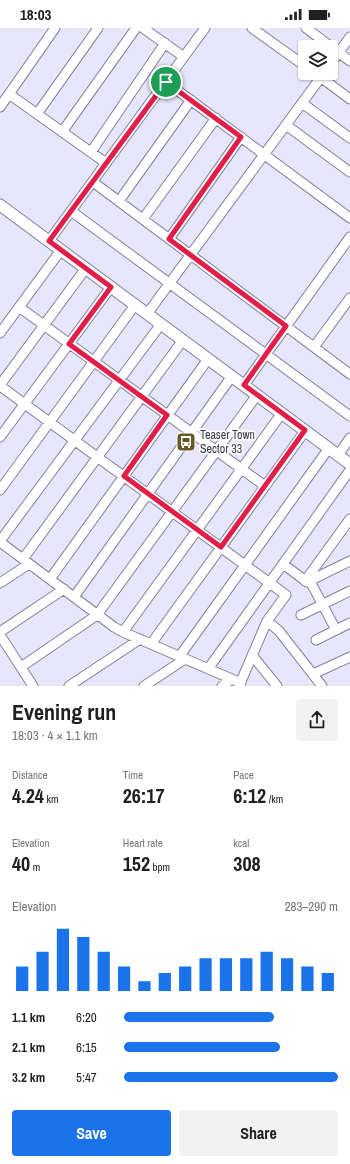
<!DOCTYPE html>
<meta charset="utf-8">
<style>
:root{--surface:#fff;--page:#f2f2f2;--text:#202124;--muted:#757577;--accent:#1a73e8}
body{margin:0;font-family:"Archivo Narrow",sans-serif;background:var(--page);color:var(--text);height:100vh;display:flex;flex-direction:column;font-size:15px;white-space:nowrap}
*{box-sizing:border-box;margin:0}
p{font-size:13px;color:var(--muted)}
.icon{flex:none;width:22px;height:22px;fill:none;stroke:currentColor;stroke-width:2;stroke-linecap:round;stroke-linejoin:round}
.map{position:relative;height:658px;overflow:hidden}
.drawer{display:flex;flex-direction:column;background:var(--surface);flex:1}
.drawer>*{flex:none}
.buttons{position:absolute;left:298px;top:12px;display:grid;gap:8px}
.buttons a{display:grid;place-items:center;width:40px;height:40px;border-radius:4px;background:var(--surface);box-shadow:0 1px 3px #0004;font-size:20px}
.pin{position:absolute;display:grid;place-items:center;width:34px;height:34px;color:#fff;margin:-17px;border:2px solid #fff;border-radius:50%;box-shadow:0 1px 4px #0007}
.round{display:grid;place-items:center;flex:none;width:42px;height:42px;border-radius:4px;background:var(--page)}
.summary{display:flex;align-items:center;justify-content:space-between;height:68px;padding:0 12px}
h1{font-size:22px;font-weight:800;line-height:30px}
.figures{display:grid;grid-template-columns:repeat(3,1fr);gap:6px;height:68px;padding:4px 12px}
.figures div{display:grid;align-content:center}
.figures b{font-size:20px;font-weight:800}
.figures small{font-size:11px;font-weight:400}
.figures p{font-size:11px}
.chart{height:112px;padding:8px 12px}
.chart p{display:flex;justify-content:space-between}
.chart svg{width:100%;height:72px;margin-top:4px;stroke:var(--accent);stroke-width:6}
.action{display:flex;gap:8px;margin-top:auto;padding:8px 12px}
.action a{flex:1;height:46px;border-radius:4px;background:var(--accent);color:#fff;font-size:16px;font-weight:800;line-height:46px;text-align:center}
.action a+a{background:var(--page);color:var(--text)}
ul{padding:0 12px;list-style:none;font-size:13px}
li{display:grid;grid-template-columns:64px 48px 1fr;align-items:center;height:30px}
li i{height:10px;border-radius:5px;background:var(--accent)}
.status{display:flex;justify-content:space-between;align-items:center;height:28px;padding:0 20px;background:var(--surface);direction:ltr}
.status svg{height:11px;fill:currentColor}
.map>svg:first-child{display:block}
.lines{fill:none;stroke-linecap:round;stroke-linejoin:round}
.minor-casing{stroke:#82819e;stroke-width:11}
.tertiary-casing{stroke:#82819e;stroke-width:13}
.minor{stroke:#fff;stroke-width:9}
.tertiary{stroke:#fff;stroke-width:11}
.route-casing{stroke:#fff;stroke-width:8}
.route{stroke:#e11d48;stroke-width:5}
.labels{text-anchor:middle;dominant-baseline:central;stroke-width:3.5;stroke-linejoin:round;paint-order:stroke}
.poi-label{font-size:12px;fill:#393945;stroke:#fff;text-anchor:start}
</style>
<div class="status"><b>18:03</b><svg viewBox="0 0 49 12"><path d="M0 12V9h3v3zM5 12V6h3v6zM10 12V3h3v9zM15 12V0h3v12zM26 1h20v11H26zM47 4h2v5h-2z"/></svg></div>
<div class="map">
<svg width="350" height="658" viewBox="0 0 350 658">
<rect width="100%" height="100%" fill="#e7e6fa"/>
<g class="lines">
<defs>
<path id="minor" d="M 143,0 L 184,29
M 252,0 L 305,38
M 306,0 L 350,33
M 331,35 L 350,9
M 315,45 L 350,71
M 166,54 L 350,190
M 9,66 L 106,135
M 302,75 L 350,110
M 0,79 L 55,0
M 37,86 L 98,0
M 286,97 L 350,144
M 62,104 L 136,0
M 91,124 L 165,15
M 93,154 L 350,346
M 119,173 L 191,72
M 71,183 L 350,388
M 143,191 L 216,90
M 169,211 L 241,109
M 49,213 L 205,0
M 19,279 L 265,458
M 147,286 L 324,45
M 0,305 L 61,222
M 314,319 L 350,270
M 0,357 L 86,240
M 244,357 L 350,209
M 0,358 L 286,567 L 267,593 L 239,658
M 0,409 L 111,259
M 338,427 L 350,410
M 0,462 L 135,277
M 0,513 L 161,296
M 0,514 L 114,599 L 123,604 L 241,655
M 23,531 L 183,312
M 283,536 L 307,554 L 350,533
M 50,551 L 208,331
M 305,553 L 350,491
M 310,553 L 336,602
M 0,555 L 29,536
M 74,569 L 232,348
M 301,587 L 350,563
M 267,593 L 279,603 L 322,658
M 0,604 L 64,561
M 123,604 L 282,385
M 0,607 L 33,658
M 316,612 L 350,595
M 151,616 L 305,403
M 252,627 L 277,658
M 179,629 L 329,420
M 21,639 L 97,587 L 257,367
M 208,641 L 350,442
M 313,646 L 350,629
M 69,658 L 140,611
M 144,658 L 185,631
M 222,658 L 232,651"/>
<path id="tertiary" d="M 0,177 L 350,436"/>
</defs>
<use href="#minor" class="minor-casing"/>
<use href="#tertiary" class="tertiary-casing"/>
<use href="#minor" class="minor"/>
<use href="#tertiary" class="tertiary"/>
</g>
<g class="lines">
<defs>
<path id="route" d="M 166,54 L 241,109 L 169,211 L 286,298 L 244,357 L 305,402 L 221,519 L 124,448 L 167,387 L 69,316 L 111,259 L 49,213 Z"/>
</defs>
<use href="#route" class="route-casing"/>
<use href="#route" class="route"/>
</g>
<defs>
<symbol id="bus-square" viewBox="-11 -11 22 22"><rect x="-9" y="-9" width="18" height="18" rx="4" fill="#675826" stroke="#fff"/><path d="M-5-6H5V4H4V6H2V4H-2V6H-4V4H-5ZM-3.5-4V0h7V-4ZM-3.5 1.2v1.5H-2V1.2ZM2 1.2v1.5H3.5V1.2Z" fill="#fff"/></symbol>
</defs>
<g fill-rule="evenodd">
<use href="#bus-square" x="175" y="403" width="22" height="22"/>
</g>
<g class="labels">
<g class="poi-label">
<text x="200" y="407">Teaser Town<tspan x="200" dy="14">Sector 33</tspan></text>
</g>
</g>
</svg>
<div class="buttons">
<a><svg class="icon" aria-label="layers" viewBox="0 0 24 24"><path d="M12 4l9 5-9 5-9-5zM3 14l9 5 9-5"/></svg></a>
</div>
<div class="pin" style="left:166px;top:54px;background:#1e9e55"><svg class="icon" aria-label="arrive" viewBox="0 0 24 24"><path d="M6 21V4h12l-3 4 3 4H6"/></svg></div>
</div>
<section class="drawer">
<div class="summary"><div><h1>Evening run</h1><p>18:03 · 4 × 1.1 km</p></div><a class="round"><svg class="icon" aria-label="share" viewBox="0 0 24 24"><path d="M12 15V3M7 8l5-5 5 5M5 13v7h14v-7"/></svg></a></div>
<div class="figures">
<div><p>Distance</p><b>4.24<small> km</small></b></div>
<div><p>Time</p><b>26:17</b></div>
<div><p>Pace</p><b>6:12<small> /km</small></b></div>
</div>
<div class="figures">
<div><p>Elevation</p><b>40<small> m</small></b></div>
<div><p>Heart rate</p><b>152<small> bpm</small></b></div>
<div><p>kcal</p><b>308</b></div>
</div>
<div class="chart"><p><span>Elevation</span>283–290 m</p>
<svg viewBox="0 0 160 44" preserveAspectRatio="none"><path d="M5 44V29M15 44V20M25 44V6M35 44V11M45 44V20M55 44V29M65 44V38M75 44V33M85 44V29M95 44V24M105 44V24M115 44V24M125 44V20M135 44V24M145 44V29M155 44V33"/></svg>
</div>
<ul>
<li><b>1.1 km</b>6:20<i style="width:70%"></i></li>
<li><b>2.1 km</b>6:15<i style="width:73%"></i></li>
<li><b>3.2 km</b>5:47<i style="width:100%"></i></li>
</ul>
<div class="action"><a>Save</a><a>Share</a></div>
</section>
